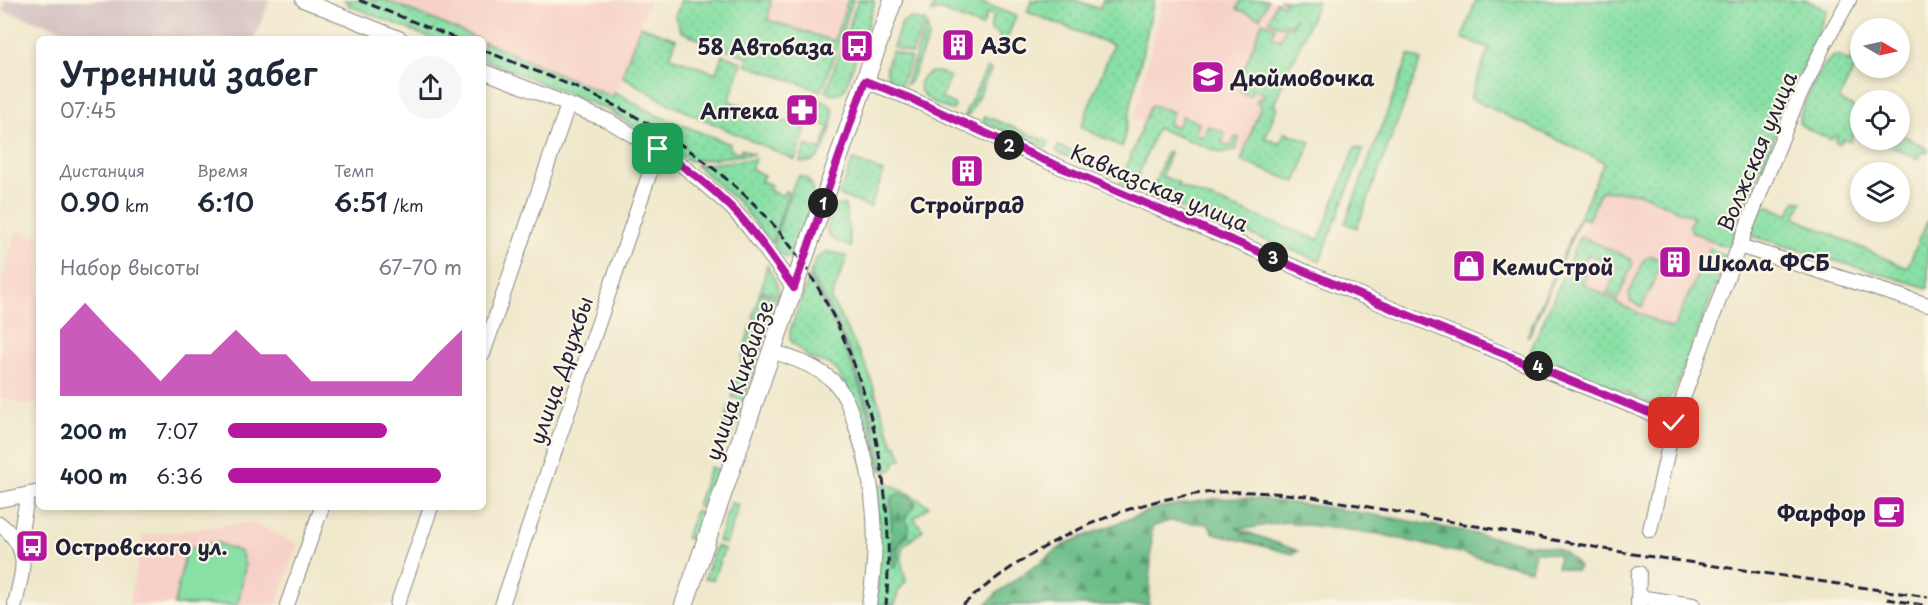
<!DOCTYPE html>
<html lang="ru">
<meta charset="utf-8">
<style>
:root{--surface:#fff;--page:#f6f6f7;--text:#1f2937;--muted:#747a83;--accent:#b5179e}
body{margin:0;font-family:"Playpen Sans",sans-serif;background:var(--page);color:var(--text);height:100vh;display:flex;flex-direction:column;font-size:22px;white-space:nowrap}
*{box-sizing:border-box;margin:0}
p{font-size:20px;color:var(--muted)}
.icon{flex:none;width:33px;height:33px;fill:none;stroke:currentColor;stroke-width:2;stroke-linecap:round;stroke-linejoin:round}
.map{position:relative;flex:1;overflow:hidden}
.side{position:absolute;left:36px;top:36px;width:450px;height:474px;display:flex;flex-direction:column;background:var(--surface);border-radius:9px;box-shadow:0 3px 9px #0003}
.side>*{flex:none}
.needle{width:39px;rotate:99deg}
.tools{position:absolute;left:1850px;top:18px;display:grid;gap:12px}
.tools a{display:grid;place-items:center;width:60px;height:60px;border-radius:50%;background:var(--surface);box-shadow:0 3px 9px #0003;font-size:30px}
.pin{position:absolute;display:grid;place-items:center;width:51px;height:51px;color:#fff;margin:-26px;border-radius:12px;box-shadow:0 3px 9px #0006}
.km{position:absolute;width:30px;height:30px;margin:-15px;border-radius:50%;background:#222;color:#fff;font-size:16px;line-height:30px;text-align:center}
.round{display:grid;place-items:center;flex:none;width:63px;height:63px;border-radius:32px;background:var(--page)}
.head{display:flex;align-items:center;justify-content:space-between;height:102px;padding:0 24px}
h1{font-size:33px;font-weight:600;line-height:45px}
.metrics{display:grid;grid-template-columns:repeat(3,1fr);gap:9px;height:102px;padding:6px 24px}
.metrics div{display:grid;align-content:center}
.metrics b{font-size:26px;font-weight:600}
.metrics small{font-size:16px;font-weight:400}
.metrics p{font-size:16px}
.chart{height:168px;padding:12px 24px}
.chart p{display:flex;justify-content:space-between}
.chart svg{width:100%;height:108px;margin-top:6px;fill:var(--accent);opacity:.7}
ul{padding:0 24px;list-style:none;font-size:20px}
li{display:grid;grid-template-columns:96px 72px 1fr;align-items:center;height:45px}
li i{height:15px;border-radius:8px;background:var(--accent)}
.map>svg:first-child{display:block}
.built{fill:#f7d1c7}
.industrial{fill:#d2bfc0}
.grass{fill:url(#grass-dots);stroke:#568170;stroke-width:1.5;fill-rule:evenodd}
.forest{fill:url(#forest-firs);stroke:#487062;stroke-width:1.5}
.pitch{fill:#89e0a5;stroke:#568170;stroke-width:1.5}
.lines{fill:none;stroke-linecap:round;stroke-linejoin:round}
.minor-casing{stroke:#888583;stroke-width:16}
.major-casing{stroke:#888583;stroke-width:20}
.minor{stroke:#fff;stroke-width:14}
.major{stroke:#fff;stroke-width:18}
.rail{stroke:#22223b;stroke-width:3;stroke-dasharray:9 4.5;stroke-linecap:butt}
.route-casing{stroke:#fff;stroke-width:12}
.route{stroke:#b5179e;stroke-width:8}
.labels{text-anchor:middle;dominant-baseline:central;stroke-width:4.5;stroke-linejoin:round;paint-order:stroke}
.poi-label{font-size:21px;font-weight:bold;fill:#22223b;stroke:#fcf5e5;text-anchor:start}
.street-label{font-size:21px;fill:#22223b;stroke:#fcf5e5}
</style>
<div class="map">
<svg width="1928" height="605" viewBox="0 0 1928 605">
<defs>
<pattern id="grass-dots" width="8" height="8" patternUnits="userSpaceOnUse" patternTransform="scale(1.5)"><rect width="8" height="8" fill="#89e0a5"/><path d="M2 2h.1M6 6h.1" fill="none" stroke="#76c08f" stroke-width="1.8" stroke-linecap="round"/></pattern>
<pattern id="forest-firs" width="22" height="20" patternUnits="userSpaceOnUse" patternTransform="scale(1.5)"><rect width="22" height="20" fill="#6ebe8a"/><path d="M5 1l3.5 6h-7zM16 11l3.5 6h-7z" fill="#5a9a72"/></pattern>
</defs>
<rect width="100%" height="100%" fill="#fcf5e5"/>
<filter id="ink" filterUnits="userSpaceOnUse"><feTurbulence type="fractalNoise" baseFrequency=".0167" numOctaves="2"/><feDisplacementMap in="SourceGraphic" scale="12" xChannelSelector="R" yChannelSelector="G"/><feConvolveMatrix kernelMatrix="1 2 1 2 8 2 1 2 1" color-interpolation-filters="sRGB"/></filter>
<filter id="wash" filterUnits="userSpaceOnUse"><feTurbulence type="fractalNoise" baseFrequency=".008" numOctaves="4" result="noise"/><feDisplacementMap in="SourceGraphic" scale="24" xChannelSelector="R" yChannelSelector="G"/><feGaussianBlur stdDeviation="1.35" result="paint"/><feColorMatrix in="noise" values="0 0 0 0 0 0 0 0 0 0 0 0 0 0 0 0 0 1.4 0 .05"/><feComposite in="paint" operator="in"/></filter>
<g filter="url(#wash)">
<rect width="100%" height="100%" fill="#efe8cb"/>
<path class="built" d="M 386,0 L 649,0 L 620,83 L 612,97 L 483,41 L 483,39 L 479,39 Z
M 771,0 L 848,0 L 835,42 L 768,20 Z
M 1163,0 L 1318,1 L 1294,60 L 1281,55 L 1279,57 L 1244,153 L 1235,150 L 1221,153 L 1134,119 Z
M 1601,191 L 1675,194 L 1725,216 L 1673,330 L 1562,279 Z
M 17,229 L 39,236 L 39,403 L 27,405 L 0,397 L 0,287 Z
M 251,522 L 298,544 L 277,605 L 129,605 L 143,536 Z"/>
<path class="industrial" d="M 6,0 L 270,0 L 254,39 L 95,39 L 3,11 Z
M 810,275 L 828,306 L 851,354 L 874,422 L 883,471 L 881,470 L 871,423 L 849,355 L 828,309 L 809,278 Z"/>
<path class="grass" d="M 343,0 L 386,0 L 479,39 L 433,39 L 348,5 L 349,2 Z
M 681,0 L 771,0 L 768,20 L 834,41 L 848,0 L 853,0 L 822,91 L 746,65 L 748,57 L 700,40 L 681,31 L 675,17 Z
M 858,0 L 874,0 L 874,5 L 845,89 C 839,95 834,95 826,92 Z
M 936,0 L 975,0 L 1016,16 L 1004,46 L 998,44 L 1000,35 L 991,30 L 991,24 L 994,16 L 987,13 L 982,27 L 939,10 L 931,13 Z
M 1032,0 L 1075,0 L 1099,9 L 1103,0 L 1154,0 L 1122,147 L 1081,127 L 1113,45 L 1027,12 Z
M 1241,0 L 1268,0 L 1260,18 L 1237,9 Z
M 1280,0 L 1318,1 L 1294,60 L 1292,60 L 1274,105 L 1277,107 L 1265,138 L 1280,144 L 1285,132 L 1311,142 L 1296,182 L 1241,161 L 1261,105 L 1256,103 L 1258,98 L 1262,100 L 1264,94 L 1253,89 L 1250,96 C 1243,93 1238,91 1239,82 L 1262,22 L 1275,27 L 1272,37 L 1280,40 L 1286,26 L 1292,28 L 1295,17 L 1291,25 L 1285,23 L 1283,27 L 1269,21 L 1276,2 L 1284,5 L 1285,2 Z
M 1476,0 L 1806,0 L 1827,10 L 1730,244 L 1728,246 L 1723,246 L 1691,231 L 1690,225 L 1693,217 L 1639,193 L 1601,191 L 1588,220 L 1581,217 L 1529,336 L 1527,336 L 1604,162 L 1470,98 L 1489,48 L 1462,38 Z
M 911,18 L 925,21 L 912,54 L 893,47 L 902,22 Z
M 927,24 L 929,36 L 910,82 L 905,85 Z
M 640,26 L 676,39 L 670,57 L 716,73 L 722,55 L 742,62 L 729,101 L 806,129 L 795,160 L 667,103 L 622,76 Z
M 483,41 L 612,97 L 615,92 L 654,114 L 730,144 L 729,149 L 740,153 L 741,149 L 754,154 L 690,161 L 608,110 L 483,59 Z
M 1860,42 L 1860,57 L 1839,99 L 1860,111 L 1860,123 L 1858,122 L 1856,129 L 1859,130 L 1860,129 L 1860,132 L 1855,130 L 1850,142 L 1844,139 L 1839,144 L 1835,142 L 1837,137 L 1834,135 L 1831,140 L 1802,126 L 1799,123 C 1798,112 1824,56 1836,56 C 1840,56 1846,61 1849,62 Z
M 892,51 L 911,58 L 900,87 C 881,80 886,65 892,51 Z
M 1409,55 L 1421,60 L 1357,228 L 1345,223 Z
M 987,68 L 991,70 L 970,113 L 965,117 L 966,111 Z
M 931,72 L 939,72 L 950,77 L 941,98 L 954,104 L 955,107 L 953,110 C 936,107 901,87 931,72 Z
M 822,100 L 832,107 C 836,117 826,150 818,157 C 813,162 806,163 800,162 L 806,145 L 821,150 L 829,127 L 814,121 Z
M 1152,105 L 1173,112 L 1168,124 L 1177,127 L 1182,116 L 1199,123 L 1195,134 L 1203,138 L 1208,126 L 1225,133 L 1222,143 L 1231,147 L 1235,137 L 1239,138 L 1235,150 L 1221,153 L 1157,128 L 1133,189 L 1120,184 L 1149,109 Z
M 985,116 L 1049,142 L 1047,148 L 983,122 Z
M 1899,133 L 1928,149 L 1928,153 L 1923,151 L 1918,159 L 1879,141 L 1899,140 Z
M 1058,146 L 1117,170 L 1114,176 L 1056,152 Z
M 1355,147 L 1363,150 L 1320,261 L 1150,196 L 1167,151 L 1170,152 L 1162,176 L 1179,183 L 1178,186 L 1319,240 Z
M 755,159 L 751,169 L 764,175 L 761,181 L 771,185 L 769,190 L 782,196 L 785,191 L 788,192 L 772,243 L 738,202 L 696,165 Z
M 853,160 L 884,172 L 870,207 L 839,195 Z
M 799,176 C 829,180 802,233 797,250 L 793,256 L 786,258 L 780,254 L 774,245 C 777,232 791,184 799,176 Z
M 1796,200 L 1802,202 L 1795,218 L 1907,268 L 1928,220 L 1928,288 L 1752,236 L 1749,232 L 1757,203 L 1764,207 L 1770,206 L 1788,215 Z
M 841,205 L 845,205 L 851,247 C 822,235 823,235 835,206 Z
M 1580,236 L 1629,258 L 1633,263 L 1618,298 L 1607,293 L 1618,267 L 1588,254 L 1580,271 L 1587,274 L 1583,284 L 1617,301 L 1616,303 L 1673,329 L 1710,248 L 1725,256 L 1726,259 L 1675,390 C 1669,401 1662,405 1649,403 L 1530,352 Z
M 826,252 L 836,253 L 847,257 L 831,299 L 867,368 L 893,445 L 897,446 L 902,459 L 895,461 C 896,467 890,473 883,471 C 871,402 848,335 810,275 L 816,259 Z
M 1652,256 L 1663,261 L 1642,307 L 1630,301 L 1629,293 L 1644,260 L 1648,257 Z
M 767,265 L 777,284 L 779,296 L 761,290 Z
M 809,278 C 846,337 868,402 881,470 L 875,465 L 858,411 L 838,372 L 829,364 L 809,358 L 790,340 L 790,331 Z
M 760,292 L 779,299 L 771,324 L 753,318 Z
M 751,324 L 769,330 L 761,351 L 745,346 Z
M 743,354 L 759,358 L 743,401 L 732,397 Z
M 730,405 L 741,409 L 730,438 L 721,435 Z
M 710,467 L 719,470 L 706,509 L 697,506 Z
M 887,483 L 910,494 L 929,506 L 914,518 L 923,530 L 902,547 L 902,565 L 906,581 L 898,592 L 895,605 L 876,605 L 878,580 L 876,486 ZM 891,499 L 909,526 L 908,535 L 899,544 L 893,531 Z
M 731,503 L 739,505 L 726,544 L 718,541 Z
M 695,511 L 704,514 L 695,541 L 686,538 Z
M 716,546 L 724,549 L 713,580 L 705,578 Z"/>
<path class="forest" d="M 898,493 L 910,496 L 916,503 L 905,518 C 914,538 906,530 899,544 C 896,551 900,561 896,568 L 893,567 L 892,561 L 891,499 Z
M 1245,498 C 1339,506 1434,525 1527,544 C 1552,546 1562,546 1579,567 L 1576,571 L 1557,567 L 1559,555 L 1535,551 L 1531,570 L 1380,534 L 1285,522 L 1249,528 L 1236,528 L 1298,551 L 1293,554 L 1214,533 L 1208,524 L 1169,521 L 1152,527 L 1149,605 L 986,605 L 997,593 L 1067,543 L 1157,508 L 1215,499 Z"/>
<path class="pitch" d="M 218,543 L 241,552 L 245,566 L 238,605 L 174,605 L 186,550 L 200,544 Z"/>
</g>
<g filter="url(#ink)">
<g class="lines">
<defs>
<path id="minor" d="M 303,0 L 401,39
M 483,71 L 609,121 L 682,165 L 732,208 L 750,229 L 794,288
M 865,81 L 907,97 L 1044,160 L 1393,309 L 1674,423
M 1739,246 L 1928,305
M 772,351 C 794,359 817,366 834,382 C 846,395 851,411 856,427 C 876,484 879,546 869,605
M 483,354 L 568,105
M 0,500 L 39,492
M 0,524 C 33,551 22,569 15,605
M 1650,530 L 1674,423 L 1735,256 L 1794,108 L 1825,43 L 1849,0
M 21,547 L 22,525 L 28,494
M 1638,597 L 1693,605
M 287,605 L 322,507
M 397,605 L 431,507
M 502,605 L 658,149
M 1638,605 L 1639,573"/>
<path id="major" d="M 684,605 L 893,0"/>
</defs>
<use href="#minor" class="minor-casing"/>
<use href="#major" class="major-casing"/>
<use href="#minor" class="minor"/>
<use href="#major" class="major"/>
<path class="rail" d="M 359,0 L 457,39
M 483,50 C 537,72 594,92 645,122 C 692,149 743,188 778,230 C 862,333 898,474 886,605
M 1887,599 L 1923,605
M 963,605 C 1031,545 1128,496 1220,492 C 1249,491 1278,493 1307,496 L 1633,554 L 1928,597"/>
</g>
</g>
<g class="lines" filter="url(#ink)">
<defs>
<path id="route" d="M 658,149 C 684,166 709,185 731,207 C 755,231 774,261 794,288 L 865,81 L 907,97 L 1044,160 L 1393,309 L 1674,423"/>
</defs>
<use href="#route" class="route-casing"/>
<use href="#route" class="route"/>
</g>
<defs>
<symbol id="building-square" viewBox="-11 -11 22 22"><rect x="-9" y="-9" width="18" height="18" rx="4" fill="#b5179e" stroke="#fcf5e5"/><path d="M-4-6H4V6H1V3H-1V6H-4ZM-2.5-4.3h1.7v1.8h-1.7ZM.8-4.3h1.7v1.8H.8ZM-2.5-1h1.7V.8h-1.7ZM.8-1h1.7V.8H.8Z" fill="#fff"/></symbol>
<symbol id="bus-square" viewBox="-11 -11 22 22"><rect x="-9" y="-9" width="18" height="18" rx="4" fill="#b5179e" stroke="#fcf5e5"/><path d="M-5-6H5V4H4V6H2V4H-2V6H-4V4H-5ZM-3.5-4V0h7V-4ZM-3.5 1.2v1.5H-2V1.2ZM2 1.2v1.5H3.5V1.2Z" fill="#fff"/></symbol>
<symbol id="school-square" viewBox="-11 -11 22 22"><rect x="-9" y="-9" width="18" height="18" rx="4" fill="#b5179e" stroke="#fcf5e5"/><path d="M0-5L7-2L0 1L-7-2ZM-4 1L0 2.5L4 1V4Q0 6-4 4Z" fill="#fff"/></symbol>
<symbol id="pharmacy-square" viewBox="-11 -11 22 22"><rect x="-9" y="-9" width="18" height="18" rx="4" fill="#b5179e" stroke="#fcf5e5"/><path d="M-2-6h4v4h4v4h-4v4h-4v-4h-4v-4h4Z" fill="#fff"/></symbol>
<symbol id="shop-square" viewBox="-11 -11 22 22"><rect x="-9" y="-9" width="18" height="18" rx="4" fill="#b5179e" stroke="#fcf5e5"/><path d="M-5-2.5h2.3a2.7 3.5 0 0 1 5.4 0H5L5.5 6h-11ZM-1.5-2.5h3a1.5 2.3 0 0 0-3 0Z" fill="#fff"/></symbol>
<symbol id="cafe-square" viewBox="-11 -11 22 22"><rect x="-9" y="-9" width="18" height="18" rx="4" fill="#b5179e" stroke="#fcf5e5"/><path d="M-5.5-4.5H6V0H3Q3 3.5 0 3.5H-2.5Q-5.5 3.5-5.5 0ZM3-3.2v2h1.7v-2ZM-6 4.5H4V6H-6Z" fill="#fff"/></symbol>
</defs>
<g fill-rule="evenodd">
<use href="#building-square" x="939" y="26" width="38" height="38"/>
<use href="#bus-square" x="838" y="27" width="38" height="38"/>
<use href="#school-square" x="1189" y="58" width="38" height="38"/>
<use href="#pharmacy-square" x="783" y="91" width="38" height="38"/>
<use href="#building-square" x="948" y="152" width="38" height="38"/>
<use href="#building-square" x="1656" y="243" width="38" height="38"/>
<use href="#shop-square" x="1450" y="247" width="38" height="38"/>
<use href="#cafe-square" x="1870" y="493" width="38" height="38"/>
<use href="#bus-square" x="13" y="527" width="38" height="38"/>
</g>
<g class="labels">
<g class="poi-label">
<text x="981" y="45">АЗС</text>
<text x="834" y="46" text-anchor="end">58 Автобаза</text>
<text x="1231" y="77">Дюймовочка</text>
<text x="779" y="110" text-anchor="end">Аптека</text>
<text x="967" y="204" text-anchor="middle">Стройград</text>
<text x="1698" y="262">Школа ФСБ</text>
<text x="1492" y="266">КемиСтрой</text>
<text x="1866" y="512" text-anchor="end">Фарфор</text>
<text x="55" y="546">Островского ул.</text>
</g>
<g class="street-label">
<text transform="translate(1756 151) rotate(-67)">Волжская улица</text>
<text transform="translate(1160 187) rotate(23)">Кавказская улица</text>
<text transform="translate(560 370) rotate(-71)">улица Дружбы</text>
<text transform="translate(738 380) rotate(-71)">улица Киквидзе</text>
</g>
</g>
</svg>
<div class="tools">
<a><svg class="needle" viewBox="-14 -14 28 28"><path d="M0-13l5 13h-10z" fill="#e53935"/><path d="M0 13l5-13h-10z" fill="#747a83"/></svg></a>
<a><svg class="icon" aria-label="locate" viewBox="0 0 24 24"><circle cx="12" cy="12" r="6"/><path d="M12 2v4M12 18v4M2 12h4M18 12h4"/></svg></a>
<a><svg class="icon" aria-label="layers" viewBox="0 0 24 24"><path d="M12 4l9 5-9 5-9-5zM3 14l9 5 9-5"/></svg></a>
</div>
<div class="pin" style="left:658px;top:149px;background:#1e9e55"><svg class="icon" aria-label="arrive" viewBox="0 0 24 24"><path d="M6 21V4h12l-3 4 3 4H6"/></svg></div>
<div class="pin" style="left:1674px;top:423px;background:#d93025"><svg class="icon" aria-label="check" viewBox="0 0 24 24"><path d="M5 12l5 5 9-10"/></svg></div>
<b class="km" style="left:823px;top:203px">1</b>
<b class="km" style="left:1009px;top:145px">2</b>
<b class="km" style="left:1273px;top:257px">3</b>
<b class="km" style="left:1538px;top:366px">4</b>
<section class="side">
<div class="head"><div><h1>Утренний забег</h1><p>07:45</p></div><a class="round"><svg class="icon" aria-label="share" viewBox="0 0 24 24"><path d="M12 15V3M7 8l5-5 5 5M5 13v7h14v-7"/></svg></a></div>
<div class="metrics">
<div><p>Дистанция</p><b>0.90<small> km</small></b></div>
<div><p>Время</p><b>6:10</b></div>
<div><p>Темп</p><b>6:51<small> /km</small></b></div>
</div>
<div class="chart"><p><span>Набор высоты</span>67–70 m</p>
<svg viewBox="0 0 160 44" preserveAspectRatio="none"><path d="M0 44V17L10 6L20 17L30 27L40 38L50 27L60 27L70 17L80 27L90 27L100 38L110 38L120 38L130 38L140 38L150 27L160 17V44z"/></svg>
</div>
<ul>
<li><b>200 m</b>7:07<i style="width:68%"></i></li>
<li><b>400 m</b>6:36<i style="width:91%"></i></li>
</ul>
</section>
</div>
